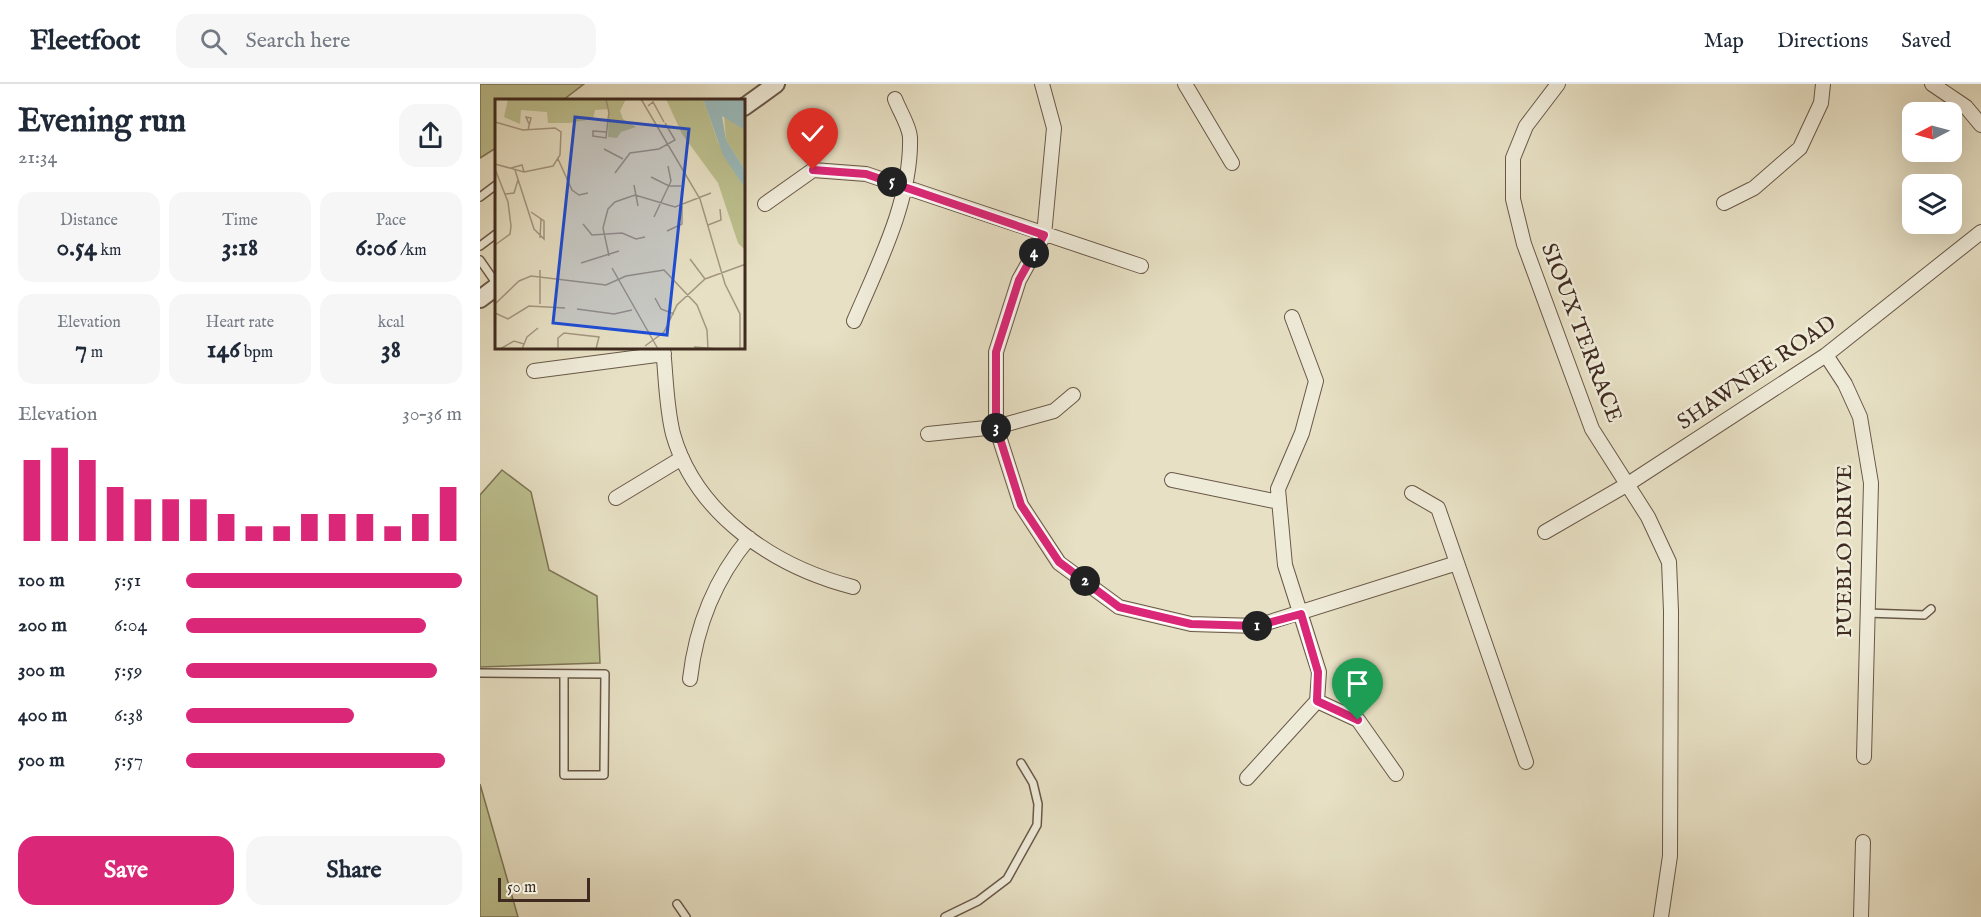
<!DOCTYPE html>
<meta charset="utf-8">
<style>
:root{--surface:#fff;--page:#f6f6f7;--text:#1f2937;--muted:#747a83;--line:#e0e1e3;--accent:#db2777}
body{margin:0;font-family:"IM FELL English",serif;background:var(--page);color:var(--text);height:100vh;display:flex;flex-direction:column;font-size:22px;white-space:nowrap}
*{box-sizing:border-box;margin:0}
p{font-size:20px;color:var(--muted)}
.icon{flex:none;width:33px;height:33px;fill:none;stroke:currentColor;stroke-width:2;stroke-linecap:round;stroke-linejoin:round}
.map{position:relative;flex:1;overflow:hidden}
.sheet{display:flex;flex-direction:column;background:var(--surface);width:480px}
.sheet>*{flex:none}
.needle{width:39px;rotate:264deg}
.buttons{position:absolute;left:1422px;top:18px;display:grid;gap:12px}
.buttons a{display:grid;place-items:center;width:60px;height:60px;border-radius:12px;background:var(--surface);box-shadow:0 6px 24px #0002;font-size:30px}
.scale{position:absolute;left:18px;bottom:15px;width:92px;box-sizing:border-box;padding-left:6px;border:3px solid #3f2a1f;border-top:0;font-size:16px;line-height:21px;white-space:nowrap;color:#3f2a1f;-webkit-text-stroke:4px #efebd9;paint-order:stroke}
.pin{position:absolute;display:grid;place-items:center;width:51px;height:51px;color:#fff;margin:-62px -26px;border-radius:50% 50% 50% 0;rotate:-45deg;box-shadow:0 0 6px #0007}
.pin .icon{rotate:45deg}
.km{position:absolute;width:30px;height:30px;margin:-15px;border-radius:50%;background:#222;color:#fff;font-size:16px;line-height:30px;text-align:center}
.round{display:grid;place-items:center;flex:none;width:63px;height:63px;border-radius:18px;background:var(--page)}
.overview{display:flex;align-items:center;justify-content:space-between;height:102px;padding:0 18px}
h1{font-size:33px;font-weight:800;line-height:45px}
.stats{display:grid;grid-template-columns:repeat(3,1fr);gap:9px;height:102px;padding:6px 18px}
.stats div{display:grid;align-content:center;border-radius:15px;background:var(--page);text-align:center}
.stats b{font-size:26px;font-weight:800}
.stats small{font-size:16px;font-weight:400}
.stats p{font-size:16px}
.chart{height:168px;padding:12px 18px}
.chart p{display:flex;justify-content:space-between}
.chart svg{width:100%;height:108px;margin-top:6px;stroke:var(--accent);stroke-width:6}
.cta{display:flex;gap:12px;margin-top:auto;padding:12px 18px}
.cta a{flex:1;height:69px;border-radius:18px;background:var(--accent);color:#fff;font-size:24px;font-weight:800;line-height:69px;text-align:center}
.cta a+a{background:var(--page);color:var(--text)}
ul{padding:0 18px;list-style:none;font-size:20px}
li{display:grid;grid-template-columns:96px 72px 1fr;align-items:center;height:45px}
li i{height:15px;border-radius:8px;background:var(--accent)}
header{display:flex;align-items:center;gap:36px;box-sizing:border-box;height:84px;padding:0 30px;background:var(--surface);border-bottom:2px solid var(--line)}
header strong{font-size:28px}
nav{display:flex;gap:33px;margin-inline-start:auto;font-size:21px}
.search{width:420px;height:54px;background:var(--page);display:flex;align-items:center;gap:15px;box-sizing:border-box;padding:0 21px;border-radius:18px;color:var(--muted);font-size:22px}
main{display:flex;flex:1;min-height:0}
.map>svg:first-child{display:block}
.green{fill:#bdc08f;stroke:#7e7557;stroke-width:1.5}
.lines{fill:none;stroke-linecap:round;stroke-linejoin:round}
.service-casing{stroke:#695848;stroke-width:10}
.minor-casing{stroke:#695848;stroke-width:16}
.tertiary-casing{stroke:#695848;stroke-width:20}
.service{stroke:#efebd9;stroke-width:7}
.minor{stroke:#efebd9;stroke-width:14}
.tertiary{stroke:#efebd9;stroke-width:16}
.route-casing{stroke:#fff;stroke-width:12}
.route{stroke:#db2777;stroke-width:8}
.labels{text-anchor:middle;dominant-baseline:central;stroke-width:5;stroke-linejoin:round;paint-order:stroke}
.street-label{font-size:22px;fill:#3f2a1f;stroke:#efebd9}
.inset-road{fill:none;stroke:#a49782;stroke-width:1.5}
.view{fill:#1d4ed8;fill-opacity:0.15;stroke:#1d4ed8;stroke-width:3}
.inset-edge{fill:none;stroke:#3f2a1f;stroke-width:3}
</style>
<header>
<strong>Fleetfoot</strong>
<div class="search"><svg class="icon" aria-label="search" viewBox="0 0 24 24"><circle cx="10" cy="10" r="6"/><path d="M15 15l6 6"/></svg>Search here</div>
<nav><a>Map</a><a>Directions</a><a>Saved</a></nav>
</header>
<main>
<section class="sheet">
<div class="overview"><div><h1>Evening run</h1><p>21:34</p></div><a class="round"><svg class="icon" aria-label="share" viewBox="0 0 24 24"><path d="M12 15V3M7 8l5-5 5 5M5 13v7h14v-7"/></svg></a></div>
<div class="stats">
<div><p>Distance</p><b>0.54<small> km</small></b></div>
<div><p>Time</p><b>3:18</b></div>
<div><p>Pace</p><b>6:06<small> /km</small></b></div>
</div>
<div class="stats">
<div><p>Elevation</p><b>7<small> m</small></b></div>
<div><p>Heart rate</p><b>146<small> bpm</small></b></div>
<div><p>kcal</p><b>38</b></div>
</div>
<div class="chart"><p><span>Elevation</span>30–36 m</p>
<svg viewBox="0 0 160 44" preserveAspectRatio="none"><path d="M5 44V11M15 44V6M25 44V11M35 44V22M45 44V27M55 44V27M65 44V27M75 44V33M85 44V38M95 44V38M105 44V33M115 44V33M125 44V33M135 44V38M145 44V33M155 44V22"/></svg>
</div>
<ul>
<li><b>100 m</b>5:51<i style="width:100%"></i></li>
<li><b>200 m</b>6:04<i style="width:87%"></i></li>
<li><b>300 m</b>5:59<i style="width:91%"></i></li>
<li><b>400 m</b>6:38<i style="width:61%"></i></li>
<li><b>500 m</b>5:57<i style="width:94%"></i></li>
</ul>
<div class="cta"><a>Save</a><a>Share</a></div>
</section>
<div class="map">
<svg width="1501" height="833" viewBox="0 0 1501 833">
<rect width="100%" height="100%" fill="#e7e0c4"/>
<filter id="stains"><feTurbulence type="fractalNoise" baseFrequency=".00333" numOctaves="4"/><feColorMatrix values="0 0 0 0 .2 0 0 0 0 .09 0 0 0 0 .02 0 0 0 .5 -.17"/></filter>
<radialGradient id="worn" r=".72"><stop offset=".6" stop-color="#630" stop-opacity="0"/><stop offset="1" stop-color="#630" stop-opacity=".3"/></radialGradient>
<path class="green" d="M 0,0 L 104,0 L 83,16 L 16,16 L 16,64 L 0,74 Z
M 22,386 L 51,408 L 69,486 L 117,512 L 120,579 L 0,583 L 0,411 Z
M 0,700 L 38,833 L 0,833 Z"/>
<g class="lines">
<defs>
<path id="service" d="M 0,113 L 16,101
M 0,162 L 16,150
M 0,176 L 16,199
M 1387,529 L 1444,531 L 1451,525
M 0,589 L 125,590 L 124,691 L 84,691 L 84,590
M 197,820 L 206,833
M 465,833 L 498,817 L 527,795 L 557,741 L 558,720 L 553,699 L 541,679"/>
<path id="minor" d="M 562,0 L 574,44 L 564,151 L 539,196 L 516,268 L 516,343 L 541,421 L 579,479 L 639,523 L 711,540 L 777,542 L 977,479
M 705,0 L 752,79
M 1078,0 L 1046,42 L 1033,74 L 1033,115 L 1044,160 L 1112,345 L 1168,433 L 1189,478 L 1191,527 L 1190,772 L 1181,833
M 1452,0 L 1486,23 L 1501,41
M 1244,119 L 1274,104 L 1320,64 L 1341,19 L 1343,0
M 285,120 L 333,86 L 386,90 L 661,182
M 374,237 C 398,181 432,115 430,53 C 429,41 419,26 415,15
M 183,264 C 186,292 186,322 193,350 C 216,431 295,483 373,503
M 1346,271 L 1365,300 L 1380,333 L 1391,399 L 1384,673
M 54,287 L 184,270
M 448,350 L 516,343 L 574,327 L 593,311
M 692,396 L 799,418
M 932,409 L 958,424 L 1046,678
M 136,414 L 202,374
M 1065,448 L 1148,400 L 1346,271 L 1501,148
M 210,595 C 216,542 234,496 269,454
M 837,617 L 878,636 L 916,690
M 767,694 L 837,617 L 839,588 L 805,481 L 798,405 L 822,349 L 836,297 L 812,233
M 1381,833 L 1383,758"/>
<path id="tertiary" d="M 264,23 L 296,0
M 0,215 L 16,203"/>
</defs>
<use href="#service" class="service-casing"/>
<use href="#minor" class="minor-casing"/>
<use href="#tertiary" class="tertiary-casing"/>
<use href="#service" class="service"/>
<use href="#minor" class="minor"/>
<use href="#tertiary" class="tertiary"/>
</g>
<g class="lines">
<defs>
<path id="route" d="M 333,86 L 386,90 L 564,151 L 539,196 L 516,268 L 516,342 L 541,421 L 579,478 L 639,523 L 711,540 L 777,542 L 821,530 L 838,588 L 837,617 L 878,636"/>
</defs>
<use href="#route" class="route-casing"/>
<use href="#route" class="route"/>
</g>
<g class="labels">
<g class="street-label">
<text transform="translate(1101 249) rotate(69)">SIOUX TERRACE</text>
<text transform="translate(1277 289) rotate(-34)">SHAWNEE ROAD</text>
<text transform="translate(1365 467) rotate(-90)">PUEBLO DRIVE</text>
</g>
</g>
<g transform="translate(15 15)">
<rect width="250" height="250" fill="#e7e0c4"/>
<path d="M 13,0 L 131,0 L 125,12 L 128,20 L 141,28 L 126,33 L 122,39 L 113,38 L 114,10 L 100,11 L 98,20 L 74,24 L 53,24 L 52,13 L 26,11 L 25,25 L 9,18 ZM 171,0 L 208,0 L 223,43 L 250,89 L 250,151 L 243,144 L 223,84 L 187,35 ZM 229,15 L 250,31 L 250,71 L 231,41 Z" fill="#bdc08f"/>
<path d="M 208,0 L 250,0 L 250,31 L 227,17 L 231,41 L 250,71 L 250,89 L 228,56 Z" fill="#9abbbd"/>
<path class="inset-road" d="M 111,0 L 114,14 L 113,20 L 111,39 L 98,37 L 98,32 L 112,33M 146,0 L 205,100 L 230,185 L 245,215 L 245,250M 153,7 L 158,3 L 169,23M 0,23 L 28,31 L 60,29 L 66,33 L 65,56 L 58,67 L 29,73 L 0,65M 33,31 L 36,19 L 31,18 L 34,25M 109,50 L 128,60M 63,60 L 77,91 L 84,96 L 93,94M 16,69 L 27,66 L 29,73M 0,70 L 13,103 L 16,127 L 15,135 L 0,146M 20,71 L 39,130 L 49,140 L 49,122 L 36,113M 120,74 L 135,54 L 164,50 L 180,41 L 170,24M 156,78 L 174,87 L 186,87M 139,86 L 143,107M 10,95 L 19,94 L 23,81M 159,118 L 176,82 L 173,67M 88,125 L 97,136 L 127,134 L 141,140 L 150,138M 213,126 L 226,121 L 225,110M 172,132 L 187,125 L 187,107M 45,139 L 46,120M 114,157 L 108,129 L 113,110 L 120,103 L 140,96 L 180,108 L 216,94M 195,160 L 210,180M 86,164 L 124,152M 117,169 L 163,250M 160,199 L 166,210 L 179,215M 0,205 L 24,182 L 36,177 L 111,186 L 131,177 L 169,171 L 202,206 L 212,231 L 213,250M 45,205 L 45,171M 82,210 L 119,215 L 137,211M 0,214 L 13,220 L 34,207 L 70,209M 150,247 L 169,233 L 182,206 L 210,180 L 251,165M 199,248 L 224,250M 5,250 L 19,242 L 29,245M 27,250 L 32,238 L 43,229M 63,250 L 63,239 L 69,234 L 104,238 L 101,250"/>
<path class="view" d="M 80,18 L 194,30 L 172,236 L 58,224 Z"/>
<rect width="250" height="250" class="inset-edge"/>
</g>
<rect width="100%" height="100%" filter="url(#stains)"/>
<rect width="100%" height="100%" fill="url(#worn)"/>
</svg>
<div class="buttons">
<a><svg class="needle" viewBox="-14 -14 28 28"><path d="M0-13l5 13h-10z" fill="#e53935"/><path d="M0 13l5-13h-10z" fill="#747a83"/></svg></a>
<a><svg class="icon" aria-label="layers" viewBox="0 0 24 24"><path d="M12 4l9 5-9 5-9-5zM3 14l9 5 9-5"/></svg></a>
</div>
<div class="scale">50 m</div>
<div class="pin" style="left:878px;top:636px;background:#1e9e55"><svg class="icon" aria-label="arrive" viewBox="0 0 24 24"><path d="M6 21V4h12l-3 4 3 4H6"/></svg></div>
<div class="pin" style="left:333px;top:86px;background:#d93025"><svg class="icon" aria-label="check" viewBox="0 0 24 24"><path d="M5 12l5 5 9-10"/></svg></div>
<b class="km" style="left:777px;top:542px">1</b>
<b class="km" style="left:605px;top:497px">2</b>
<b class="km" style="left:516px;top:344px">3</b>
<b class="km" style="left:554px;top:169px">4</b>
<b class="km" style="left:412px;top:98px">5</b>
</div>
</main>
